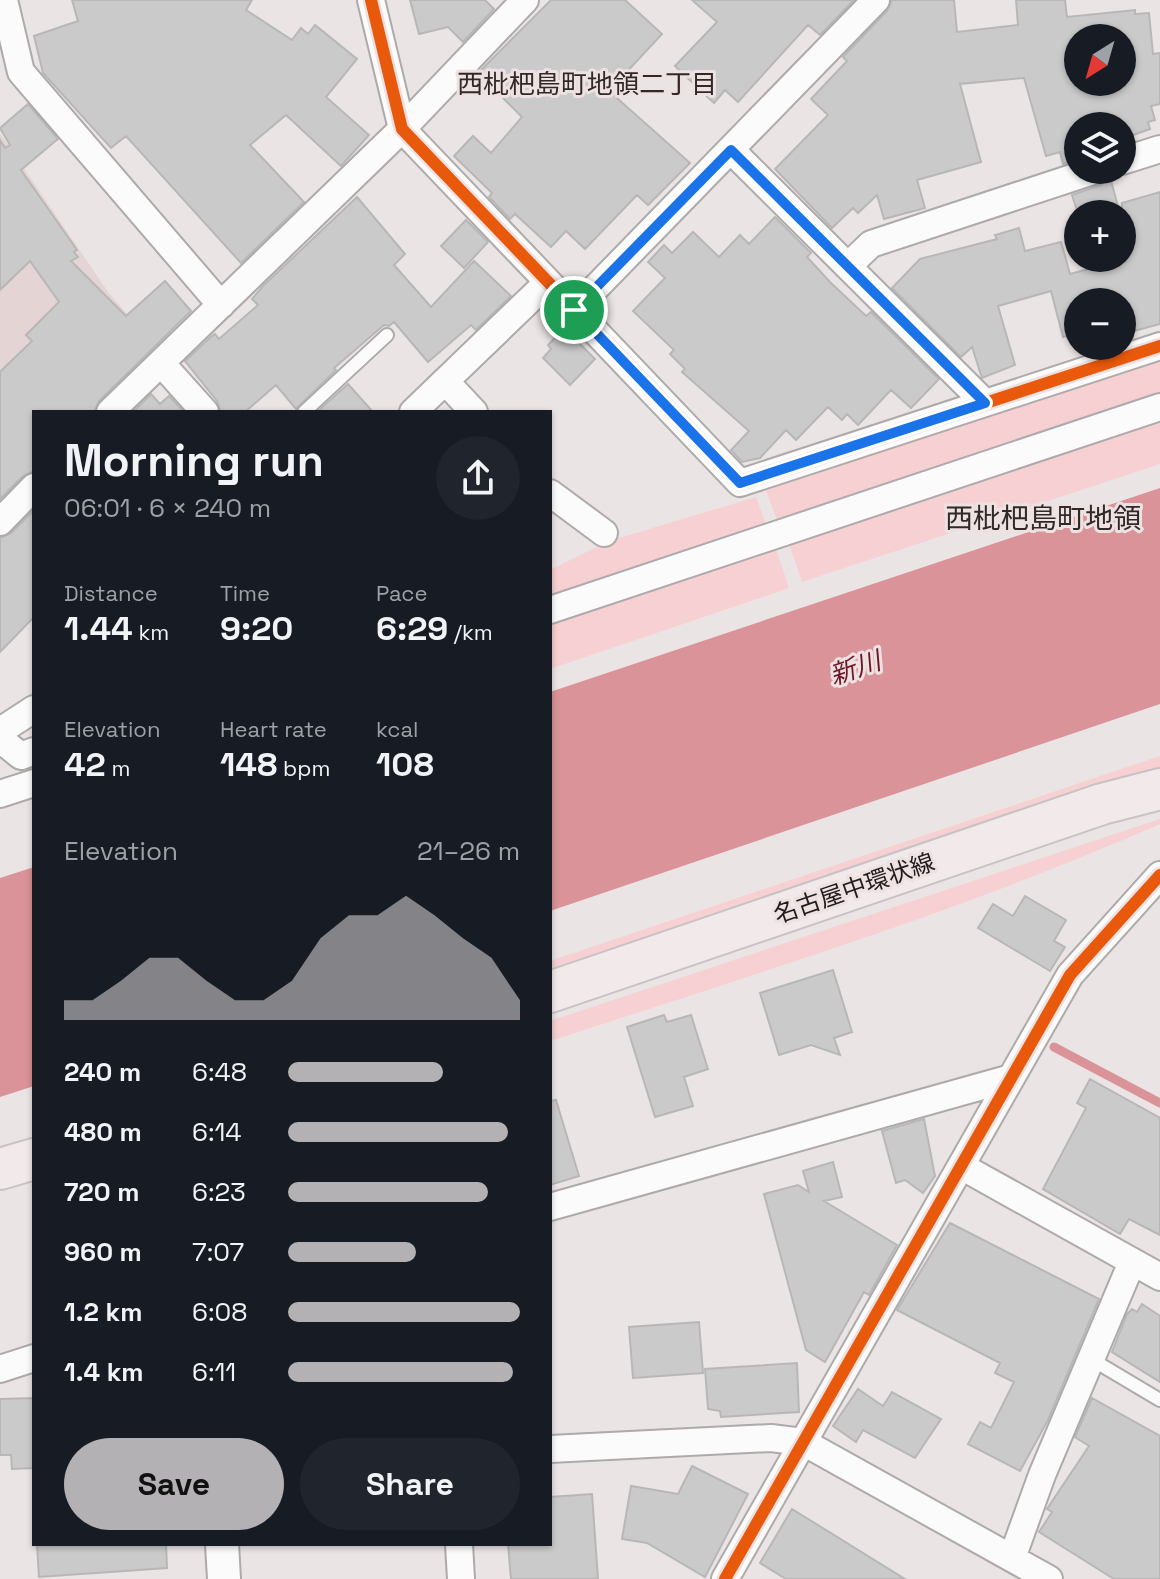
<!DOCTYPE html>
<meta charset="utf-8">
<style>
:root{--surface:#171b24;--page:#20242c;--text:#f1f3f6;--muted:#9ea1a6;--accent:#b3b1b3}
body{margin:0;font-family:"Space Grotesk","Noto Sans JP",sans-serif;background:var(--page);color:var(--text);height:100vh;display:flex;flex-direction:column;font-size:30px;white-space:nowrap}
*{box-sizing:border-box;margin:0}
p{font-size:26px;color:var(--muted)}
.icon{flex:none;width:44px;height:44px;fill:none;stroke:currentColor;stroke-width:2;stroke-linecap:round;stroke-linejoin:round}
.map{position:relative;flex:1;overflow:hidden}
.sheet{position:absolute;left:32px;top:410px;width:520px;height:1136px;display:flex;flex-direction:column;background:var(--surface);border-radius:0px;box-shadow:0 2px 6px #0004}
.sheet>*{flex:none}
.needle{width:52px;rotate:217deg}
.buttons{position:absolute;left:1064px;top:24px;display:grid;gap:16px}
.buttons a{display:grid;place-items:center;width:72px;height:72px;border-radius:50%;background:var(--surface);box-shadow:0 2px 6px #0004;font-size:40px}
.pin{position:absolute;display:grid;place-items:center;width:68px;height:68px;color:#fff;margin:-34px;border:4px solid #fff;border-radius:50%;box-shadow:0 2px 8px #0007}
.round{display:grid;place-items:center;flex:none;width:84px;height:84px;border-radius:42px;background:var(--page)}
.headline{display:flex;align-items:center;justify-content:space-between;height:136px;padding:0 32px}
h1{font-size:44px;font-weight:700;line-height:60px}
.figures{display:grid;grid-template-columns:repeat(3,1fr);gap:12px;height:136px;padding:8px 32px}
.figures div{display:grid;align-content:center}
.figures b{font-size:34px;font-weight:700}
.figures small{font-size:22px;font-weight:400}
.figures p{font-size:22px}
.chart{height:224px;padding:16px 32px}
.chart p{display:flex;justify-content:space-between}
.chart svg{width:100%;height:144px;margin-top:8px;fill:var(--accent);opacity:.7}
.primary-button{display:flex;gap:16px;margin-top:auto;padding:16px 32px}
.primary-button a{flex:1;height:92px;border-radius:48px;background:var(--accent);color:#111;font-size:32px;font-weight:700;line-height:92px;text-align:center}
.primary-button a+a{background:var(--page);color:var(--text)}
ul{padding:0 32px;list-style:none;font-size:26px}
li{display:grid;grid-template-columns:128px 96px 1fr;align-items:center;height:60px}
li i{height:20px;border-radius:10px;background:var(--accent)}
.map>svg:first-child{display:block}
.built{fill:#e4d4d4}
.green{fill:#f6d0d2}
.water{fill:#da9399}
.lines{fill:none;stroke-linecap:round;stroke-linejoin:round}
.stream{stroke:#da9399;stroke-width:9}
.building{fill:#cbcacb;stroke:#b8b7b8;stroke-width:2;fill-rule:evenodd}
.service-casing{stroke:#aeaaaa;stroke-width:16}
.minor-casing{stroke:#aeaaaa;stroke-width:30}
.tertiary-casing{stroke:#aeaaaa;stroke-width:36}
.primary-casing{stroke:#c7c3c4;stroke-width:44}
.service{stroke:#fcfbfb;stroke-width:12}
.minor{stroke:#fcfbfb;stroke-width:26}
.tertiary{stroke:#fcfbfb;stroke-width:32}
.primary{stroke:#f2e9ea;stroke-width:40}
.cycleway-casing{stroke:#eee1e1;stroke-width:17}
.cycleway{stroke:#e8590c;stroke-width:12}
.route-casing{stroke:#fff;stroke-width:16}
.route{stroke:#1a73e8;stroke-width:10}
.labels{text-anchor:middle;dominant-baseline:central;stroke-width:6;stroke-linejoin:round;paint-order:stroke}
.street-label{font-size:24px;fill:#201b1c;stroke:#eee1e1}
.neighbourhood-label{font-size:26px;fill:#312828;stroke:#eee1e1}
.water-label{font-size:26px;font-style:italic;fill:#701627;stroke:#eee1e1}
.quarter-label{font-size:28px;fill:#312828;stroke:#eee1e1}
</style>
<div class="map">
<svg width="1160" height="1579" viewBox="0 0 1160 1579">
<rect width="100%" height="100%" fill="#ebe4e4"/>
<path class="built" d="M 0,133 L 108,292 L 158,349 L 96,412 L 34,412 L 34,475 L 0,510 Z"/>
<path class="green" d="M 1160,361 L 1160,396 L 778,523 L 766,490 Z
M 1160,419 L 1160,464 L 802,582 L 788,541 Z
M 756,497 L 767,527 L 550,597 L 550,570 L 609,541 Z
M 775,546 L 789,588 L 550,669 L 550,622 Z
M 1160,756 L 1160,769 L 550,971 L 550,961 Z
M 1160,819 L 1160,824 C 962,911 755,974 550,1041 L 550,1021 Z"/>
<path class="water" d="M 1160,488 L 1160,704 L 550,911 L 550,692 Z
M 34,867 L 34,1086 L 0,1097 L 0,878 Z"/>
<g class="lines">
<path class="stream" d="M 1054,1047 L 1160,1103"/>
</g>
<path class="building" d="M 72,0 L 252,0 L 246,10 L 292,40 L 301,28 L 308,34 L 315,25 L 357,59 L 326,97 L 369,135 L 341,166 L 286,115 L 250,145 L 304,202 L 241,263 L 126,136 L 111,148 L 43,73 L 34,36 L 78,21 Z
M 410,0 L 485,0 L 494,9 L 463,42 L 448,27 L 419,34 Z
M 551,0 L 625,0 L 662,34 L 609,91 L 690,163 L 648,205 L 637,195 L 585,249 L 566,231 L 551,247 L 515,214 L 510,219 L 489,197 L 492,193 L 454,156 L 473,136 L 491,153 L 522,117 L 478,73 Z
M 692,0 L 854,0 L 820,35 L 808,25 L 738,102 L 725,90 L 714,103 L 675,66 L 717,22 Z
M 892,0 L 954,0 L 957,32 L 1018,25 L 1016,0 L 1065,0 L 1067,17 L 1135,10 L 1135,14 L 1149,13 L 1153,54 L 1160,53 L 1160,104 L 1151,106 L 1155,120 L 1148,122 L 1150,129 L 1122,139 L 1122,126 L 1078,126 L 1078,159 L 1063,164 L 1060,152 L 1046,156 L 1024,78 L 960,84 L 981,162 L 917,180 L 925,208 L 884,219 L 877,195 L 858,213 L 853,208 L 832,228 L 775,169 L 828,115 L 811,99 L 847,61 L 843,57 L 887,11 ZM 1078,38 L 1122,38 L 1122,82 L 1078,82 Z
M 28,104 L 58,139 L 21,170 L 77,250 L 74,252 L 78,257 L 71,261 L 126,316 L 165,281 L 191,311 L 99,401 L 94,412 L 34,412 L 34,471 L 23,476 L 0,499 L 0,372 L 32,341 L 26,335 L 59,302 L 30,261 L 0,290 L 0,140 L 5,148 L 10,145 L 0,128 Z
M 1110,177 L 1120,214 L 1078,214 L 1072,195 L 1101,185 Z
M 1160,192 L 1160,324 L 1134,331 L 1130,319 L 1122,321 L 1122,302 L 1078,302 L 1078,333 L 1063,337 L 1051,291 L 998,306 L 1015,365 L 982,378 L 972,347 L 961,357 L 892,288 L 920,259 L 997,239 L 995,235 L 1019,228 L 1025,251 L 1061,242 L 1070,274 L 1122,260 L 1122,203 Z
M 357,197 L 405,254 L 394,265 L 431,307 L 474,261 L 511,296 L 476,330 L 471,325 L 428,362 L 394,322 L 389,326 L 384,325 L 334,368 L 336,370 L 296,409 L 276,385 L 245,412 L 221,412 L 217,401 L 185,361 L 212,336 L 215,334 L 219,339 L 258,305 L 252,299 L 263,286 Z
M 775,217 L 811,253 L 807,257 L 830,282 L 866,316 L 871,312 L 939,379 L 911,408 L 891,390 L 858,425 L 847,414 L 842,420 L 828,407 L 796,440 L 786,430 L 760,458 L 742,462 L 731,450 L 749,431 L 682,372 L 685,369 L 670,354 L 674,350 L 633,311 L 665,278 L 648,262 L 664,245 L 672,253 L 693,232 L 719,257 L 740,235 L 749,244 Z
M 466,220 L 488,242 L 464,268 L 441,246 Z
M 564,328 L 595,359 L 570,385 L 543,358 L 551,349 L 548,345 Z
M 348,384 L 373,412 L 317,412 Z
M 151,394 L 160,404 L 169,396 L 184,412 L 133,412 Z
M 34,510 L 34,617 L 0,652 L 0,538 L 11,533 Z
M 1025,896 L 1066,920 L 1054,941 L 1065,947 L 1050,971 L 978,928 L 993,904 L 1013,916 Z
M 833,970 L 852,1032 L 834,1038 L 840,1055 L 811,1045 L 779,1055 L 760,993 Z
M 664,1015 L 667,1022 L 691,1015 L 708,1069 L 684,1077 L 693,1106 L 655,1117 L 627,1027 Z
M 1090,1079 L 1160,1118 L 1160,1235 L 1129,1219 L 1120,1234 L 1043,1189 L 1086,1108 L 1077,1103 Z
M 556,1100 L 579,1176 L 550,1185 L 550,1101 Z
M 924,1119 L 935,1176 L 923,1193 L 905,1180 L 896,1183 L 882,1131 Z
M 833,1162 L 842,1197 L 824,1201 L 897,1245 L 869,1295 L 864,1292 L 825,1362 L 806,1350 L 764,1194 L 798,1185 L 809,1192 L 803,1171 Z
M 950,1223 L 1099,1299 L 1048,1420 L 1020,1471 L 968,1444 L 980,1422 L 991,1428 L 1014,1382 L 995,1373 L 1000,1363 L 897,1310 Z
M 1142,1304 L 1160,1316 L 1160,1382 L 1112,1352 L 1127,1314 L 1132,1309 L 1137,1312 Z
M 699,1322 L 703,1373 L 633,1378 L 629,1327 Z
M 797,1363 L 799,1412 L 721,1417 L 720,1411 L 708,1409 L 705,1369 Z
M 858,1389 L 883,1406 L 892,1392 L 941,1419 L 915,1458 L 863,1430 L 856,1442 L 833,1426 Z
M 34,1398 L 34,1468 L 12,1469 L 11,1455 L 0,1455 L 0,1399 Z
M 1092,1398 L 1160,1436 L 1160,1579 L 1114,1579 L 1039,1532 L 1052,1512 L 1047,1509 L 1089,1446 L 1075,1437 Z
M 692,1466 L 748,1494 L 705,1577 L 647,1543 L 622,1539 L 631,1486 L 678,1494 Z
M 592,1494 L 598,1579 L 511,1579 L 508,1544 L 550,1544 L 550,1497 Z
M 792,1509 L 905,1579 L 786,1579 L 760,1563 Z
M 37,1544 L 166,1544 L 167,1568 L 39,1577 Z"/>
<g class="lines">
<defs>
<path id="service" d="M 304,412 L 387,335
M 1091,1359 L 1160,1400"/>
<path id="minor" d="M 4,0 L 21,72 L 221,305
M 371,0 L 402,129 L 740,483 L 1160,346
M 731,150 L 985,403
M 1122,161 L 1160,149
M 848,266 L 871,244 L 1096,170
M 574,310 L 876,0
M 161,363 L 205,412
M 445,381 L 474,412
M 110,412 L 402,129 L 525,0
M 413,412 L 548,282
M 550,493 L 604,533
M 0,522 L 34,487
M 550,610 L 1160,407
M 0,731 L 34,709
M 0,739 L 21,756 L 34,751
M 0,794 L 34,783
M 961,1166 L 1160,1277
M 550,1207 L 1011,1078
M 0,1369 L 34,1358
M 550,1449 L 771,1438 L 803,1442 L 1049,1579
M 459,1544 L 461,1579
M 1012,1558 L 1042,1475 L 1132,1262
M 725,1579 L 1070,975 L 1160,875"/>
<path id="tertiary" d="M 222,1544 L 224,1579"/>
<path id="primary" d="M 550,992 L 1102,804 L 1160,789
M 0,1169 L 34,1159"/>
</defs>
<use href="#service" class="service-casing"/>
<use href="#minor" class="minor-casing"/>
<use href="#tertiary" class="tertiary-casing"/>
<use href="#primary" class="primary-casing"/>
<use href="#service" class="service"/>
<use href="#minor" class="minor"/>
<use href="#tertiary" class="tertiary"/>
<use href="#primary" class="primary"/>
<defs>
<path id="cycleway" d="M 371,0 L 402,129 L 740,483 L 1160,346
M 725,1579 L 1070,975 L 1160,875"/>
</defs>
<use href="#cycleway" class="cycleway-casing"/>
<use href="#cycleway" class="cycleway"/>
</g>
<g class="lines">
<defs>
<path id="route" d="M 731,150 L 985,403 L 740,483 L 574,310 Z"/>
</defs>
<use href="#route" class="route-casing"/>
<use href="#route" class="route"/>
</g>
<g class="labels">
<g class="street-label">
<text transform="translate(854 888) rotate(-19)">名古屋中環状線</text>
</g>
<g class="neighbourhood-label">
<text x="587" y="84">西枇杷島町地領二丁目</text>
</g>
<g class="water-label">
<text transform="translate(855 668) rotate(-19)">新川</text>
</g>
<g class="quarter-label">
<text x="1043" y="518">西枇杷島町地領</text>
</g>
</g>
</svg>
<div class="buttons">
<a><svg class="needle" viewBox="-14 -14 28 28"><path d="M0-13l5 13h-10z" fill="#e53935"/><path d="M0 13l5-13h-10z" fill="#9ea1a6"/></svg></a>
<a><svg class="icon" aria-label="layers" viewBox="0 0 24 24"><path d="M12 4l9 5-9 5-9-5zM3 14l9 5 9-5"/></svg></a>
<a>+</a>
<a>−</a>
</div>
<div class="pin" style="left:574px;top:310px;background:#1e9e55"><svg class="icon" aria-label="arrive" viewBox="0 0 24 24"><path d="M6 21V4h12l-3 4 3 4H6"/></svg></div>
<section class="sheet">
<div class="headline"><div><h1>Morning run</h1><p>06:01 · 6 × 240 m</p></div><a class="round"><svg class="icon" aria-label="share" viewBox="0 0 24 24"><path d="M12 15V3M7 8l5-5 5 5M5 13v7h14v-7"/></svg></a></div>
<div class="figures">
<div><p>Distance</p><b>1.44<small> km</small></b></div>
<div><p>Time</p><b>9:20</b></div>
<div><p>Pace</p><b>6:29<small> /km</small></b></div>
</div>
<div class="figures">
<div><p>Elevation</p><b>42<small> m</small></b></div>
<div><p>Heart rate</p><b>148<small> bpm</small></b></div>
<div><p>kcal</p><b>108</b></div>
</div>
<div class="chart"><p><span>Elevation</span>21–26 m</p>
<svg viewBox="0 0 160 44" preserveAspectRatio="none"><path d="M0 44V38L10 38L20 32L30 25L40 25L50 32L60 38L70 38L80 32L90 19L100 12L110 12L120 6L130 12L140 19L150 25L160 38V44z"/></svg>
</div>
<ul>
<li><b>240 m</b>6:48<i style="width:67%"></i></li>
<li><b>480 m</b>6:14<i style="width:95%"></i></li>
<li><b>720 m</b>6:23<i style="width:86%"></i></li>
<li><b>960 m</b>7:07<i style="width:55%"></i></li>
<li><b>1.2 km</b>6:08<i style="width:100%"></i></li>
<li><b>1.4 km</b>6:11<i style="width:97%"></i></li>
</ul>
<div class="primary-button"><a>Save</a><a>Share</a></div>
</section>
</div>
